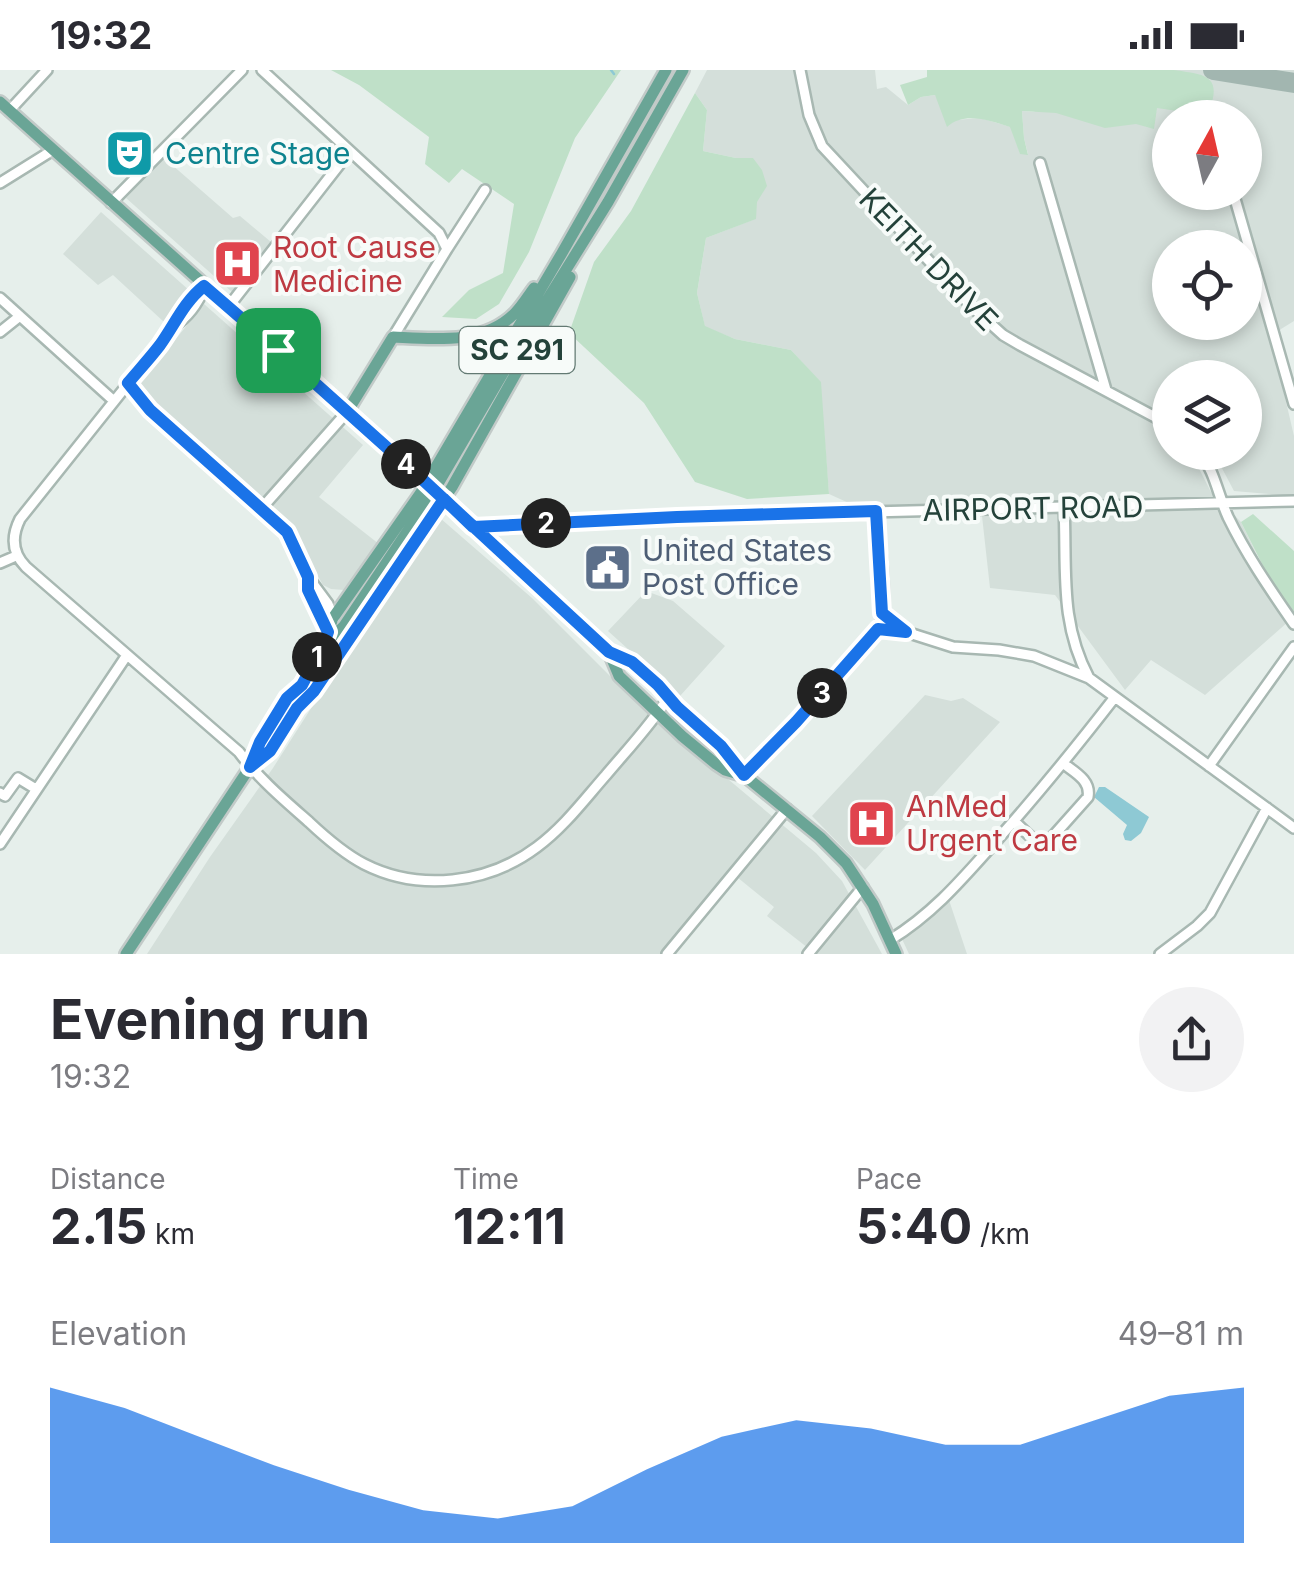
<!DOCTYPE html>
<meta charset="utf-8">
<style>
:root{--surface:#fff;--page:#f2f2f3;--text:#2b2b33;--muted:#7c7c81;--accent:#1a73e8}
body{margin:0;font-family:Inter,sans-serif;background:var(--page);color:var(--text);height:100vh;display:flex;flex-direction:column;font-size:38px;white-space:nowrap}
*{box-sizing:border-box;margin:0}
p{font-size:32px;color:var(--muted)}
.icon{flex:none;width:55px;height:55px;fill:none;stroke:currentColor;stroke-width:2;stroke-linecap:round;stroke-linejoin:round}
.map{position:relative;height:884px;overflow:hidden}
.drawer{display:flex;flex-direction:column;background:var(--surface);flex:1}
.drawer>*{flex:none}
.needle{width:65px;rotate:8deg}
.fabs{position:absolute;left:1152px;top:30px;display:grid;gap:20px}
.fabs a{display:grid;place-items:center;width:110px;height:110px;border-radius:50%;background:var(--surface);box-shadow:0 5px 15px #0003;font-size:50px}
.pin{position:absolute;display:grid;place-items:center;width:85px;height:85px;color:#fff;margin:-42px;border-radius:20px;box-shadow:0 5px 15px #0006}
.km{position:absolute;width:50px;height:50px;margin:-25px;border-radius:50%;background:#222;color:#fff;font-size:28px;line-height:50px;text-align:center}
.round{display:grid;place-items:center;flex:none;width:105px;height:105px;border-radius:52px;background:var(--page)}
.summary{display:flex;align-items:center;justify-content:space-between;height:170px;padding:0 50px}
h1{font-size:55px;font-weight:700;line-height:75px}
.metrics{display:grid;grid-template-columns:repeat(3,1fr);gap:15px;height:170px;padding:10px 50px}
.metrics div{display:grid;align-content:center}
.metrics b{font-size:50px;font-weight:700}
.metrics small{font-size:28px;font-weight:400}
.metrics p{font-size:28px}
.chart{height:280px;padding:20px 50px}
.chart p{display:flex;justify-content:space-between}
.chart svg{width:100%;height:180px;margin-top:10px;fill:var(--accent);opacity:.7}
.status{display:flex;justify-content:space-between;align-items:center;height:70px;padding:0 50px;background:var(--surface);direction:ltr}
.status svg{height:28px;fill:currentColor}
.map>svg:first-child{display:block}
.built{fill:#d4dfda;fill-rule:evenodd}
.green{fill:#bfe0c8}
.water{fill:#8ec9d4}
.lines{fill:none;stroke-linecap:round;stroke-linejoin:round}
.stream{stroke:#8ec9d4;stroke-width:2.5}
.taxiway{stroke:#a2b6b0;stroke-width:20}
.minor-casing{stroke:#a8b8b2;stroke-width:14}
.major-casing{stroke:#c2cac8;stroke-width:16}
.minor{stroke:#fff;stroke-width:9}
.major{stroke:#6aa596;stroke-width:11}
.major-bridge-casing{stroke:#c2cac8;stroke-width:16;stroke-linecap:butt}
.major-bridge{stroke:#6aa596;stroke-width:11}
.route-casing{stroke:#fff;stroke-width:20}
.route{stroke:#1a73e8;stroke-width:12}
.labels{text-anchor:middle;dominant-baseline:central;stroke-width:8;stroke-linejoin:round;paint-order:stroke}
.shield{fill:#f7fbf9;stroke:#637a73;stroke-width:2.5}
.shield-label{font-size:28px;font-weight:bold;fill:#24423a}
.culture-label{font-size:30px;fill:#0d838f;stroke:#f7fbf9;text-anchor:start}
.health-label{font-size:30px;fill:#be3a42;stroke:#f7fbf9;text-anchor:start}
.street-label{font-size:30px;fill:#24423a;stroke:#f7fbf9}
.service-label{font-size:30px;fill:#4e5e75;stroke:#f7fbf9;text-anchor:start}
</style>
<div class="status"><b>19:32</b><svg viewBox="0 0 49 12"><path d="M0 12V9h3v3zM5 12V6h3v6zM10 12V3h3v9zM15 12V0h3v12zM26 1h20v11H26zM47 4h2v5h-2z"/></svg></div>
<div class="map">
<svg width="1294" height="884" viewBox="0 0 1294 884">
<rect width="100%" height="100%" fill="#e6efeb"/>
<path class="built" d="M 707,0 L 875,0 L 877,19 L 886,17 L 908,35 L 921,27 L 935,25 L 940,33 L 955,50 L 980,48 L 1011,57 L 1020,83 L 1028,84 L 1024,68 L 1022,41 L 1035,42 L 1000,0 L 1294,0 L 1294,251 L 1281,259 L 1272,272 L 1294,366 L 1294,426 L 1234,421 L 1214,383 L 1245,382 L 1245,308 L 1170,308 L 1170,382 L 1191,383 L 1211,422 L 1241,452 L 1289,551 L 1205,625 L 1151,590 L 1125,620 L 1055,525 L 990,518 L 982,446 L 882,448 L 829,424 L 820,312 L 791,280 L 735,269 L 705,257 L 697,223 L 706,168 L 755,149 L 753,88 L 736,88 L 703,81 L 707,40 L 695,23 ZM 1170,48 L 1245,48 L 1245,122 L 1239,123 L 1244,143 L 1230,131 L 1212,122 L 1170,122 ZM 1170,178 L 1245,178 L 1245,252 L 1170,252 Z
M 163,87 L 233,148 L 240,146 L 271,172 L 232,222 L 126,128 Z
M 101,142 L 190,221 L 164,252 L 113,205 L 98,215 L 63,184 Z
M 204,234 L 363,375 L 319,427 L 379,474 L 344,520 L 331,519 L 323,515 L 292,460 L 159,338 L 138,316 Z
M 440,448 L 532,528 L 652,648 L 679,668 L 816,783 L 842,811 L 882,884 L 804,884 L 808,878 L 767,846 L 774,837 L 732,803 L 666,884 L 147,884 L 210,787 L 273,698 L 317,629 Z
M 646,521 L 673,531 L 725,576 L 680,626 L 608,561 Z
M 925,625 L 951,631 L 963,628 L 1000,652 L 865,800 L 812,746 Z
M 949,830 L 967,884 L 909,884 L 902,869 Z"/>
<path class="green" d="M 331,0 L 621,0 L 575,68 L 529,182 L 499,234 L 476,249 L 442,247 L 469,220 L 503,203 L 514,134 L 462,99 L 449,113 L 425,94 L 429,67 L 359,15 Z
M 927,0 L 1174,0 C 1198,4 1222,3 1211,35 L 1198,44 L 1157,38 L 1154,59 L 1136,54 L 1105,58 L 1056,43 L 1022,41 L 1024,68 L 1028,85 L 1020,84 L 1010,57 C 990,51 965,41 947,57 L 935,25 L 921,27 L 908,35 L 900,15 L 927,7 Z
M 695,23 L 707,40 L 703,81 L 736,88 L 753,88 L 762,100 L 767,116 L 757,132 L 756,149 L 706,168 L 697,223 L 705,256 L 735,269 L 791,280 L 821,312 L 829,424 L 747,429 L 695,412 L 644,333 L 569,263 L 594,192 L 631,141 Z
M 1253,444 L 1294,481 L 1294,558 L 1241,452 Z"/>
<path class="water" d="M 1099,717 L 1105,717 L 1149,747 L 1141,763 L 1131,771 L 1125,770 L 1123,764 L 1127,755 L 1094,727 Z"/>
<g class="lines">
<path class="stream" d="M 611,0 L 614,4"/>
<path class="taxiway" d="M 1213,0 L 1294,13"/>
<defs>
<path id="minor" d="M 262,0 L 439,163 L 447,179 L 393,267
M 800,0 L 809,45 L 822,76 L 972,237 L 1003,265 L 1020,275 L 1170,355
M 9,41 L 47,0
M 1040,93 L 1106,320
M 0,113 L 53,80
M 1233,122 L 1294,334
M 111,133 L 242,0
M 447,179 L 485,120
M 205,216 C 184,232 173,254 159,275 L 20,449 C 11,467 12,483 26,497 L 239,682 C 259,709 284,730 309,752 C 326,768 343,783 364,794 C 419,822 488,814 537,777 C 564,757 584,730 606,705 C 627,680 650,656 668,628
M 0,228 L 114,331
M 229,236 L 350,81
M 174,256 C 188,247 198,233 204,218
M 0,262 L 20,246
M 128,313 L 150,340 L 287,463 L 308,507 L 328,534 L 334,549
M 1200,382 C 1215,402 1218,425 1228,447 C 1247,486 1270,519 1294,554
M 1064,437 C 1067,499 1059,552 1089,608
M 261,439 L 347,342
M 473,457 L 677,447 L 1294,431
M 0,493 L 16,486
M 308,507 L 308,520 L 329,562
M 877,559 L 906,562 L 953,577 L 999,580 L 1034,586 L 1089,608 L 1294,758
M 1209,696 L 1294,577
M 744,705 L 790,658 L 879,558 C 889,529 879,473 877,441
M 0,723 L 5,726 L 18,708 L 36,719
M 1014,751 L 1035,771 L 1043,774 L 1047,773 L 1088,727 C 1091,711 1076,703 1064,694
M 0,774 L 127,585
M 890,870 C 934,843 963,808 997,770 C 1038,724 1077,676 1115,627
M 667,884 L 787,739
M 808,884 L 863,817
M 1160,884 L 1197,856 L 1210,843 L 1267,738"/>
<path id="major" d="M 0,32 L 422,409
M 347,342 L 393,267 C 433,269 484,275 515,243 C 522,236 528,226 534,218
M 440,426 L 609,582 L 632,592 L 658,615 L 677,637 L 721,677 L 744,705 L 820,767 L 846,793 L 873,834 L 896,884
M 326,573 L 344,556 L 429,429 L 526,264 L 608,132 L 683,0
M 609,582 L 619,606 L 682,666 L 716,694 L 725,700 L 742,705
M 297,638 L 314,621 L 452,417 L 570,207
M 250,697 L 260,672 L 287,628 L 302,615 L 323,576 L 333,548 L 420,424 L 562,183 L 666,0
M 126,884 L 250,697 C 271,680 288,659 298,633"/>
</defs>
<use href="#minor" class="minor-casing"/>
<use href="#major" class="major-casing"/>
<use href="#minor" class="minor"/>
<use href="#major" class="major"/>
<defs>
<path id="major-bridge" d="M 422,409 L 440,426"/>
</defs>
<use href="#major-bridge" class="major-bridge-casing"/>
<use href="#major-bridge" class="major-bridge"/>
</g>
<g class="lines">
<defs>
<path id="route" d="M 278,280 L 204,216 C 184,232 175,254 160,275 C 150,288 139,300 128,313 L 150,340 L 287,462 L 308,507 L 308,520 L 328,562 L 323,576 L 302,615 L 287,628 L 260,672 L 250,697 L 270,681 L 297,638 L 314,621 L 444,429 L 473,457 L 677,447 L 876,441 L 882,543 L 906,562 L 878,559 L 796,652 L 744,705 L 721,676 L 677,637 L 658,615 L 632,592 L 609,582 L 422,409 L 278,280"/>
</defs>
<use href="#route" class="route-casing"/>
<use href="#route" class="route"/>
</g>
<defs>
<symbol id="theatre-square" viewBox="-11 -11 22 22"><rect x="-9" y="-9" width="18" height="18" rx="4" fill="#0f9aa8" stroke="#f7fbf9"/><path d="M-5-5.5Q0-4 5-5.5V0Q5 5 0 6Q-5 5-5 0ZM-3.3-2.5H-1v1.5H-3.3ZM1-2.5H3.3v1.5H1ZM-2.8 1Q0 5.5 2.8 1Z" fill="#fff"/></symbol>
<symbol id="hospital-square" viewBox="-11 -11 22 22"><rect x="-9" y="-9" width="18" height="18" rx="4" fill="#e0444e" stroke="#f7fbf9"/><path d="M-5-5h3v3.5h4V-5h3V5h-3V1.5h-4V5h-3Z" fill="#fff"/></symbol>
<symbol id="civic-square" viewBox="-11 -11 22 22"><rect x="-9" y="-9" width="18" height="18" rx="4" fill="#5c6f8a" stroke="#f7fbf9"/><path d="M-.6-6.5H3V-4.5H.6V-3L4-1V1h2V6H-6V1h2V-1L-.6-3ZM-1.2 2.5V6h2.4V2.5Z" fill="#fff"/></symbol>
</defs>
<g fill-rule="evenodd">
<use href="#theatre-square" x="102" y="56" width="55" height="55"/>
<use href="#hospital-square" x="210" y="166" width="55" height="55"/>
<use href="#civic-square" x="580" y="470" width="55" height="55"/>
<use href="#hospital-square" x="844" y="726" width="55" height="55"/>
</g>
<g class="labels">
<rect class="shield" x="459.5" y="257" width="115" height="46" rx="8"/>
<g class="shield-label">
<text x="517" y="280">SC 291</text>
</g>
<g class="culture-label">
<text x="165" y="83">Centre Stage</text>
</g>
<g class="health-label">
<text x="273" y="177">Root Cause<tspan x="273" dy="34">Medicine</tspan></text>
<text x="906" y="736">AnMed<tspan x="906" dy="34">Urgent Care</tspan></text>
</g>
<g class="street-label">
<text transform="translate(929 189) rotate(46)">KEITH DRIVE</text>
<text transform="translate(1033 438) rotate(-1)">AIRPORT ROAD</text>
</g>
<g class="service-label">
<text x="642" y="480">United States<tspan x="642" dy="34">Post Office</tspan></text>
</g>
</g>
</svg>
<div class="fabs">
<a><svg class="needle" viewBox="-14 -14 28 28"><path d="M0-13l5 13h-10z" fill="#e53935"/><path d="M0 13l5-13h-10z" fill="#7c7c81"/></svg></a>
<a><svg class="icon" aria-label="locate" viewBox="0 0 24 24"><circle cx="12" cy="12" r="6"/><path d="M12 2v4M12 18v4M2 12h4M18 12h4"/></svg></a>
<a><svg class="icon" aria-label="layers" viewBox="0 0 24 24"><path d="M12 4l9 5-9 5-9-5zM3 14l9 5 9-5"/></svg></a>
</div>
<div class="pin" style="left:278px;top:280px;background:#1e9e55"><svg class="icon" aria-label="arrive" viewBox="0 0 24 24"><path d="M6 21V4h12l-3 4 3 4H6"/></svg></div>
<b class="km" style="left:317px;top:587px">1</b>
<b class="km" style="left:546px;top:453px">2</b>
<b class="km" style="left:822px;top:623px">3</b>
<b class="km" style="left:406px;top:394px">4</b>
</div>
<section class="drawer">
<div class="summary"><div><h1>Evening run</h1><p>19:32</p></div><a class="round"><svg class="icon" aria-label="share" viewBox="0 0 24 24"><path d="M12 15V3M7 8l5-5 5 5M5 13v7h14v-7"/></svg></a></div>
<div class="metrics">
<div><p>Distance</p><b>2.15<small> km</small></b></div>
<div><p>Time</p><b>12:11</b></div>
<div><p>Pace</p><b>5:40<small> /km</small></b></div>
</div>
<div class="chart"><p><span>Elevation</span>49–81 m</p>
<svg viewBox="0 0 160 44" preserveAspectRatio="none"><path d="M0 44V6L10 11L20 18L30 25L40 31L50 36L60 38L70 35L80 26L90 18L100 14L110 16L120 20L130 20L140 14L150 8L160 6V44z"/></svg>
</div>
</section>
